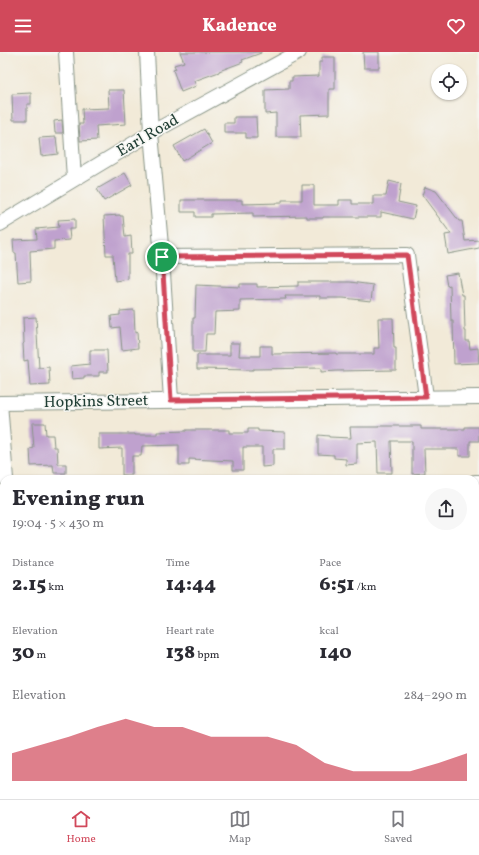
<!DOCTYPE html>
<meta charset="utf-8">
<style>
:root{--surface:#fff;--page:#f7f7f7;--text:#2b2b33;--muted:#7c7c81;--line:#e1e1e2;--accent:#d1495b}
body{margin:0;font-family:Vollkorn,serif;background:var(--page);color:var(--text);height:100vh;display:flex;flex-direction:column;font-size:15px;white-space:nowrap}
*{box-sizing:border-box;margin:0}
p{font-size:13px;color:var(--muted)}
.icon{flex:none;width:22px;height:22px;fill:none;stroke:currentColor;stroke-width:2;stroke-linecap:round;stroke-linejoin:round}
.map{position:relative;flex:1;overflow:hidden}
.side{position:absolute;left:0px;top:423px;width:479px;height:324px;display:flex;flex-direction:column;background:var(--surface);border-radius:12px 12px 0 0;box-shadow:0 1px 3px #0004}
.side>*{flex:none}
.controls{position:absolute;left:431px;top:12px;display:grid;gap:8px}
.controls a{display:grid;place-items:center;width:36px;height:36px;border-radius:50%;background:var(--surface);box-shadow:0 1px 3px #0004;font-size:20px}
.pin{position:absolute;display:grid;place-items:center;width:34px;height:34px;color:#fff;margin:-17px;border:2px solid #fff;border-radius:50%;box-shadow:0 1px 4px #0007}
.round{display:grid;place-items:center;flex:none;width:42px;height:42px;border-radius:21px;background:var(--page)}
.head{display:flex;align-items:center;justify-content:space-between;height:68px;padding:0 12px}
h1{font-size:22px;font-weight:800;line-height:30px}
.figures{display:grid;grid-template-columns:repeat(3,1fr);gap:6px;height:68px;padding:4px 12px}
.figures div{display:grid;align-content:center}
.figures b{font-size:20px;font-weight:800}
.figures small{font-size:11px;font-weight:400}
.figures p{font-size:11px}
.chart{height:112px;padding:8px 12px}
.chart p{display:flex;justify-content:space-between}
.chart svg{width:100%;height:72px;margin-top:4px;fill:var(--accent);opacity:.7}
header{display:flex;justify-content:space-between;align-items:center;height:52px;padding:0 12px;background:var(--accent);color:#fff;font-size:18px;font-weight:800}
.dock{display:flex;justify-content:space-around;align-items:center;height:56px;border-top:1px solid var(--line);background:var(--surface);font-size:11px;color:var(--muted)}
.dock a{display:grid;justify-items:center;gap:2px}
.dock .selected{color:var(--accent)}
.map>svg:first-child{display:block}
.green{fill:#a7db8b;stroke:#638c60}
.building{fill:#bfa1ce}
.lines{fill:none;stroke-linecap:round;stroke-linejoin:round}
.minor-casing{stroke:#889486;stroke-width:16}
.minor{stroke:#fff;stroke-width:14}
.route-casing{stroke:#fff;stroke-width:8}
.route{stroke:#d1495b;stroke-width:5}
.labels{text-anchor:middle;dominant-baseline:central;stroke-width:3;stroke-linejoin:round;paint-order:stroke}
.street-label{font-size:16px;fill:#1f3d34;stroke:#f6f6f2}
</style>
<header><svg class="icon" aria-label="menu" viewBox="0 0 24 24"><path d="M4 6h16M4 12h16M4 18h16"/></svg>Kadence<svg class="icon" aria-label="heart" viewBox="0 0 24 24"><path d="M12 20l-8-8c-3-5 5-10 8-4 3-6 11-1 8 4z"/></svg></header>
<div class="map">
<svg width="479" height="747" viewBox="0 0 479 747">
<rect width="100%" height="100%" fill="#f6f6f2"/>
<filter id="ink" filterUnits="userSpaceOnUse"><feTurbulence type="fractalNoise" baseFrequency=".025" numOctaves="2"/><feDisplacementMap in="SourceGraphic" scale="8" xChannelSelector="R" yChannelSelector="G"/><feConvolveMatrix kernelMatrix="1 2 1 2 8 2 1 2 1" color-interpolation-filters="sRGB"/></filter>
<filter id="wash" filterUnits="userSpaceOnUse"><feTurbulence type="fractalNoise" baseFrequency=".012" numOctaves="4" result="noise"/><feDisplacementMap in="SourceGraphic" scale="16" xChannelSelector="R" yChannelSelector="G"/><feGaussianBlur stdDeviation="0.9" result="paint"/><feColorMatrix in="noise" values="0 0 0 0 0 0 0 0 0 0 0 0 0 0 0 0 0 1.4 0 .05"/><feComposite in="paint" operator="in"/></filter>
<g filter="url(#wash)">
<rect width="100%" height="100%" fill="#f2ead8"/>
<path class="green" d="M 92,743 L 157,743 L 157,747 L 92,747 Z"/>
<g id="blocks">
<path class="building" d="M 180,0 L 261,0 L 261,1 L 242,8 L 243,10 L 219,19 L 219,20 L 194,29 L 196,34 L 181,40 L 173,18 L 176,17 L 174,13 L 184,10 Z
M 363,0 L 379,0 L 379,16 L 364,16 Z
M 322,5 L 335,5 L 335,37 L 329,37 L 329,62 L 300,63 L 301,85 L 276,85 L 276,61 L 265,62 L 265,38 L 289,37 L 289,29 L 292,29 L 292,25 L 319,24 L 319,10 L 322,10 Z
M 108,38 L 124,38 L 126,72 L 96,74 L 97,88 L 80,89 L 79,72 L 83,72 L 82,57 L 109,56 Z
M 31,41 L 31,52 L 27,52 L 27,68 L 13,68 L 12,42 Z
M 234,65 L 256,65 L 257,86 L 246,86 L 246,81 L 224,81 L 224,71 L 234,71 Z
M 62,68 L 63,81 L 55,81 L 54,69 Z
M 204,77 L 212,91 L 182,109 L 174,94 Z
M 56,85 L 58,102 L 41,104 L 39,86 Z
M 125,121 L 132,133 L 104,149 L 97,137 Z
M 389,129 L 401,132 L 398,150 L 416,154 L 413,167 L 381,160 L 381,165 L 323,165 L 323,166 L 307,166 L 307,164 L 253,165 L 253,161 L 211,162 L 211,165 L 195,165 L 195,160 L 181,160 L 181,148 L 242,148 L 242,152 L 282,151 L 282,148 L 302,148 L 302,133 L 314,133 L 314,153 L 339,153 L 339,148 L 352,148 L 352,152 L 373,152 L 373,144 L 386,144 Z
M 425,135 L 436,139 L 459,169 L 462,169 L 465,189 L 479,188 L 479,196 L 448,202 L 445,183 L 451,182 L 422,143 Z
M 120,163 L 120,164 L 123,164 L 125,185 L 131,184 L 132,202 L 128,202 L 128,227 L 115,229 L 113,203 L 106,203 L 104,164 Z
M 75,167 L 75,177 L 69,177 L 70,188 L 54,189 L 54,197 L 30,199 L 31,229 L 18,230 L 16,201 L 14,201 L 13,188 L 37,187 L 36,177 L 59,175 L 58,168 Z
M 458,221 L 462,243 L 464,243 L 465,279 L 466,279 L 466,289 L 469,289 L 470,297 L 478,296 L 479,311 L 454,312 L 453,269 L 451,269 L 450,233 L 447,234 L 445,223 Z
M 298,230 L 350,230 L 373,233 L 371,249 L 343,246 L 320,246 L 320,244 L 285,244 L 286,247 L 240,248 L 240,259 L 215,260 L 214,282 L 206,282 L 205,300 L 193,300 L 193,266 L 195,266 L 196,233 L 240,235 L 240,232 L 257,232 L 257,235 L 298,234 Z
M 134,258 L 135,281 L 137,280 L 138,296 L 122,298 L 120,275 L 112,276 L 111,264 L 120,263 L 120,259 Z
M 36,265 L 39,316 L 49,315 L 50,333 L 30,334 L 28,308 L 24,309 L 23,292 L 24,291 L 23,266 Z
M 378,266 L 393,266 L 394,296 L 396,296 L 396,318 L 337,319 L 321,320 L 321,316 L 253,317 L 253,318 L 197,317 L 197,303 L 230,303 L 230,291 L 240,291 L 239,304 L 260,304 L 260,294 L 272,294 L 272,302 L 336,301 L 336,302 L 374,302 L 374,296 L 379,296 Z
M 90,298 L 107,298 L 108,320 L 99,320 L 99,324 L 84,324 L 84,326 L 72,327 L 71,314 L 90,312 Z
M 32,371 L 45,371 L 46,383 L 53,383 L 54,395 L 57,395 L 58,412 L 66,412 L 66,421 L 54,421 L 53,413 L 31,414 L 30,397 L 34,396 Z
M 379,374 L 421,374 L 421,377 L 465,377 L 465,375 L 479,375 L 479,389 L 470,389 L 470,404 L 459,404 L 459,397 L 424,397 L 425,421 L 412,422 L 412,389 L 391,389 L 392,421 L 378,421 L 377,390 L 357,391 L 357,412 L 346,413 L 346,407 L 334,406 L 334,403 L 318,402 L 318,383 L 329,384 L 329,385 L 351,386 L 350,375 L 379,375 Z
M 248,377 L 258,377 L 258,379 L 285,380 L 285,397 L 273,397 L 273,414 L 262,415 L 262,395 L 243,395 L 243,418 L 233,418 L 233,409 L 189,407 L 189,413 L 179,413 L 179,393 L 142,394 L 141,404 L 132,404 L 132,423 L 122,423 L 122,396 L 99,397 L 99,382 L 135,382 L 135,383 L 157,383 L 157,380 L 186,379 L 186,378 L 229,378 L 229,381 L 248,381 Z"/>
</g>
</g>
<g filter="url(#ink)">
<use href="#blocks" fill-opacity="0" stroke="#889486" stroke-width="1"/>
<g class="lines">
<defs>
<path id="minor" d="M 66,0 L 74,127
M 147,0 L 151,81 L 162,205 L 171,348
M 0,172 L 151,81 L 299,0
M 162,205 L 407,203 L 426,345
M 0,351 L 479,345
M 0,351 L 6,427
M 475,430 L 479,430
M 475,518 L 479,518
M 0,519 L 4,520
M 475,609 L 479,609
M 389,743 L 389,747
M 14,747 L 14,743
M 172,747 L 172,743"/>
</defs>
<use href="#minor" class="minor-casing"/>
<use href="#minor" class="minor"/>
</g>
</g>
<g class="lines" filter="url(#ink)">
<defs>
<path id="route" d="M 407,203 L 426,345 L 171,348 L 162,205 Z"/>
</defs>
<use href="#route" class="route-casing"/>
<use href="#route" class="route"/>
</g>
<g class="labels">
<g class="street-label">
<text transform="translate(148 84) rotate(-30)">Earl Road</text>
<text transform="translate(96 350) rotate(-1)">Hopkins Street</text>
</g>
</g>
</svg>
<div class="controls">
<a><svg class="icon" aria-label="locate" viewBox="0 0 24 24"><circle cx="12" cy="12" r="6"/><path d="M12 2v4M12 18v4M2 12h4M18 12h4"/></svg></a>
</div>
<div class="pin" style="left:162px;top:205px;background:#1e9e55"><svg class="icon" aria-label="arrive" viewBox="0 0 24 24"><path d="M6 21V4h12l-3 4 3 4H6"/></svg></div>
<section class="side">
<div class="head"><div><h1>Evening run</h1><p>19:04 · 5 × 430 m</p></div><a class="round"><svg class="icon" aria-label="share" viewBox="0 0 24 24"><path d="M12 15V3M7 8l5-5 5 5M5 13v7h14v-7"/></svg></a></div>
<div class="figures">
<div><p>Distance</p><b>2.15<small> km</small></b></div>
<div><p>Time</p><b>14:44</b></div>
<div><p>Pace</p><b>6:51<small> /km</small></b></div>
</div>
<div class="figures">
<div><p>Elevation</p><b>30<small> m</small></b></div>
<div><p>Heart rate</p><b>138<small> bpm</small></b></div>
<div><p>kcal</p><b>140</b></div>
</div>
<div class="chart"><p><span>Elevation</span>284–290 m</p>
<svg viewBox="0 0 160 44" preserveAspectRatio="none"><path d="M0 44V27L10 22L20 17L30 11L40 6L50 11L60 11L70 17L80 17L90 17L100 22L110 33L120 38L130 38L140 38L150 33L160 27V44z"/></svg>
</div>
</section>
</div>
<nav class="dock">
<a class="selected"><svg class="icon" aria-label="home" viewBox="0 0 24 24"><path d="M3 11l9-7 9 7M6 9v11h12V9"/></svg>Home</a>
<a><svg class="icon" aria-label="map" viewBox="0 0 24 24"><path d="M3 6l6-2 6 2 6-2v14l-6 2-6-2-6 2zM9 4v14M15 6v14"/></svg>Map</a>
<a><svg class="icon" aria-label="saved" viewBox="0 0 24 24"><path d="M7 4h10v16l-5-4-5 4z"/></svg>Saved</a>
</nav>
